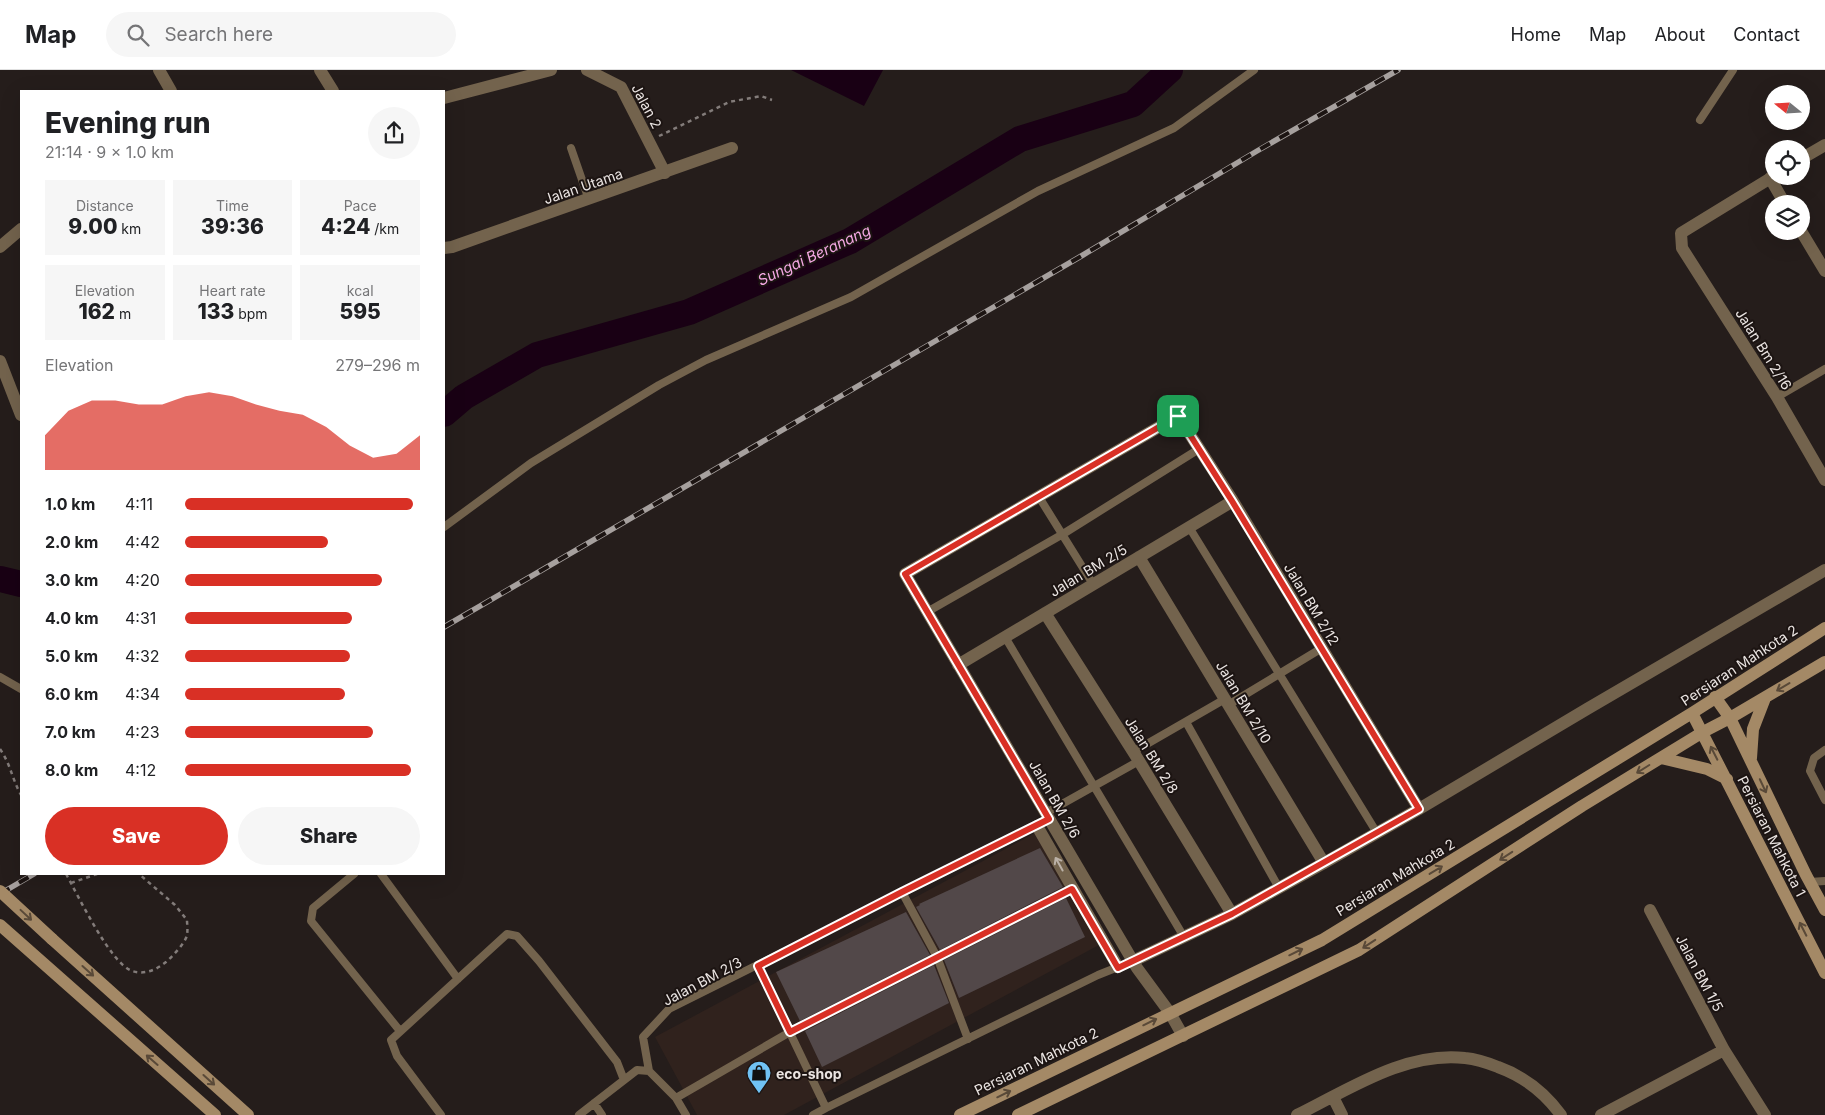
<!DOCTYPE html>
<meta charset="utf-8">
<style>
:root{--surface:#fff;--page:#f6f6f6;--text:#202124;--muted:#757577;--line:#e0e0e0;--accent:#d93025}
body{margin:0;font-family:Inter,sans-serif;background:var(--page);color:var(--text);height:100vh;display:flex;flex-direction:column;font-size:19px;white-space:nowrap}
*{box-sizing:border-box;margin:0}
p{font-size:16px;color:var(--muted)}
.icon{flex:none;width:28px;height:28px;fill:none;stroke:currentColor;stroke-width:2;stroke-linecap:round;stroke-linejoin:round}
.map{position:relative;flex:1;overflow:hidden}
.panel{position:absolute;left:20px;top:20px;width:425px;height:785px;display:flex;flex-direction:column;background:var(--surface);border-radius:0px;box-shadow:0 5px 20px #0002}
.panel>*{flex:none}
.needle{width:32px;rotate:288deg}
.controls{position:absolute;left:1765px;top:15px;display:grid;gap:10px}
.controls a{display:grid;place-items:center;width:45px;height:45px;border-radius:50%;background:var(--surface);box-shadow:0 5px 20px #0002;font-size:25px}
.pin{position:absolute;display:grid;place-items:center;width:42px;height:42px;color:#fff;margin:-21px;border-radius:10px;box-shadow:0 2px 8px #0006}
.round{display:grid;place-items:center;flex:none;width:52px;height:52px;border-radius:26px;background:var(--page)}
.head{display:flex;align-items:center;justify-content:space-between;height:85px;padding:0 25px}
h1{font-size:28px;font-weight:800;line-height:38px}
.figures{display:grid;grid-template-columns:repeat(3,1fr);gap:8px;height:85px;padding:5px 25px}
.figures div{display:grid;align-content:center;border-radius:0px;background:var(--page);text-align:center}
.figures b{font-size:21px;font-weight:800}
.figures small{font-size:14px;font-weight:400}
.figures p{font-size:14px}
.chart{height:140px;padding:10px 25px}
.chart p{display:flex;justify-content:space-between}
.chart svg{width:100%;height:90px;margin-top:5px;fill:var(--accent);opacity:.7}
.button{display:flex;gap:10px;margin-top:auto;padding:10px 25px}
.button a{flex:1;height:58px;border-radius:30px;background:var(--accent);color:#fff;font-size:20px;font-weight:800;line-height:58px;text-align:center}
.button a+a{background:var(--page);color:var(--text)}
ul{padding:0 25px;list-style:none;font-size:16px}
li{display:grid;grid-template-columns:80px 60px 1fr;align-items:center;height:38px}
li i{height:12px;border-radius:6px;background:var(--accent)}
header{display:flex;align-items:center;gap:30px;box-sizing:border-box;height:70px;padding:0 25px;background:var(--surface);border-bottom:1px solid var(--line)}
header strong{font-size:24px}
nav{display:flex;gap:28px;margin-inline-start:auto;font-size:18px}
.search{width:350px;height:45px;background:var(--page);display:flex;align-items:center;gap:12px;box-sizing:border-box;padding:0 18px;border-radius:28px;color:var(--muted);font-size:19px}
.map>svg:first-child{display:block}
.built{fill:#30221d}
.water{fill:#190014}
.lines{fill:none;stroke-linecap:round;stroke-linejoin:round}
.river{stroke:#190014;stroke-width:26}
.building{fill:#524849}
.path{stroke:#837c7a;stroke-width:2.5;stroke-dasharray:4 4;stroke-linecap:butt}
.service{stroke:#73634d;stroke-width:8}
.minor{stroke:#73634d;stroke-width:12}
.secondary{stroke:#a48966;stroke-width:12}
.rail-casing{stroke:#a6a09e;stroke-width:5.5}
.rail{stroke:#1c1412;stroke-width:4;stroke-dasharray:11;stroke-linecap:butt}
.secondary-bridge{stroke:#a48966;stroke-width:12}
.oneway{stroke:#594938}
.oneway2{stroke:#bbb1a7}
.route-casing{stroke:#fff;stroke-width:10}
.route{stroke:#d93025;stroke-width:6}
.labels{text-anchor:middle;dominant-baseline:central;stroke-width:4;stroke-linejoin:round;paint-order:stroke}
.street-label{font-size:14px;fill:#ebe5e3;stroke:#1c1412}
.poi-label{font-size:14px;font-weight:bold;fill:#ebe5e3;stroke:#1c1412;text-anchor:start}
.water-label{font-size:15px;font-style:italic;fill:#f4a8e3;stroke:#1c1412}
</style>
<header>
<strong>Map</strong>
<div class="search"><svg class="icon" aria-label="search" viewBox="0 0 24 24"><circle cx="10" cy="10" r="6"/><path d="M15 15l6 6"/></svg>Search here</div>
<nav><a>Home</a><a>Map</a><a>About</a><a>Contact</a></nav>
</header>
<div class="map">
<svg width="1825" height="1045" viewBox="0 0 1825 1045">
<rect width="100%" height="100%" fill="#251d1b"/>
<path class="built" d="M 1039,761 L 1099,875 L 784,1045 L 697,1045 L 655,967 Z"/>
<path class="water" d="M 791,0 L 883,0 L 864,36 Z"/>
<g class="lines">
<path class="river" d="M 444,344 L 464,327 L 537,285 L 689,242 L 850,171 L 1020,69 L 1133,34 L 1170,0
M 0,509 L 21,514"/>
</g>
<path class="building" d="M 1040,778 L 1063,817 L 940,880 L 916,837 L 920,835 L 919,834 Z
M 1066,828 L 1085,867 L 959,928 L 944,890 Z
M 906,842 L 930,885 L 800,951 L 776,902 Z
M 934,895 L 949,933 L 822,997 L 805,961 Z"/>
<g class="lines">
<path class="path" d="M 659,66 L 729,32 L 761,26 L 772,30
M 0,679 C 11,695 12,709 21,725
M 66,804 C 78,825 110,893 132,901 C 145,905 156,900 166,892 C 172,887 186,872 187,865 C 188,860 187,854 187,850 L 175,835 L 139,804
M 71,813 L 97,804"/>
<path class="service" d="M 1700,50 L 1733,0
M 571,78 L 589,130
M 1777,327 L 1825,299
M 1039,427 L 1093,514
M 444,457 L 531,393 L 659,315 L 706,290 L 851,227 L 1038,121 L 1174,58 L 1254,0
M 1189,457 L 1377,763
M 927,542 L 1063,464 L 1199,379
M 1005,567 L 1184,867
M 0,607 L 21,619
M 1228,635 L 1322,578
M 1186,652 L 1279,818
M 1825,680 L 1814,688 L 1810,701 L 1825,730
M 1133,682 L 1225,629
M 1046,743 L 1139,691
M 354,804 L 313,838 L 311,851 L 400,961
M 381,804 L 458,909
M 1809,812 L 1825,811
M 902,822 L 937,887 L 968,969
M 758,896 L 826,1038 L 1098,905 L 1133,891
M 676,1028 L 790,962 L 1072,819
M 594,1033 L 602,1045
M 441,1045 L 397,986 L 391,970 L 507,864 L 517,866 L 539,891 L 617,992 L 624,1010
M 579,1045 L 637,1000 L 649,1001
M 686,1045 L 676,1028 L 649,1001 L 643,967 L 669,939 L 1040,754
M 813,1045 L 826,1038"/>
<path class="minor" d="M 159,0 L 171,21
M 320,0 L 333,21
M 587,0 L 621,17 L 665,103
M 444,28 L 551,0
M 1801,89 L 1825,75
M 1774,106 L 1681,163 L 1682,178 L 1777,327 L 1825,410
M 1770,108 L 1785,134
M 1801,161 L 1825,201
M 0,177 L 21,159
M 444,178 L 452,177 L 732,78
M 0,291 L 21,345
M 1139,487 L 1324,793
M 1045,543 L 1139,691 L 1232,844
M 958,595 L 1233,431
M 1037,756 L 1118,897
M 1650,840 L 1724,980 L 1765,1045
M 1133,891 L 1232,844 L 1324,793 L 1419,739 L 1587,639 L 1825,500
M 1183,966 L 1170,943 L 1137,898 L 905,504 L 1178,346 L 1233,431 L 1419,739
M 1333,1027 L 1342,1045
M 1297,1045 C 1348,1020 1405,981 1465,988 C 1476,989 1488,993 1498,997 C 1523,1006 1545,1023 1561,1045
M 1601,1045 L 1724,980"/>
<path class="secondary" d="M 1715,627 L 1730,648 L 1806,805 L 1825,840
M 1692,643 L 1825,903
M 1661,688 L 1707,699 L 1727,709
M 1751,688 L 1753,659 L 1765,628
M 0,855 L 215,1045
M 52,869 L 248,1045
M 960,1045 L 1322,870 L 1692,643 L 1825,558
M 1018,1045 L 1359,880 L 1582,736 L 1703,662 L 1730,648 L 1825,592"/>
<defs>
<path id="rail" d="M 444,557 L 1083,185 L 1257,81 L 1398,0
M 0,824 L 34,804"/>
</defs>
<use href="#rail" class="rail-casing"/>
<use href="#rail" class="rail"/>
<path class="secondary-bridge" d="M 0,821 L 52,869"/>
</g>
<defs><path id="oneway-shaft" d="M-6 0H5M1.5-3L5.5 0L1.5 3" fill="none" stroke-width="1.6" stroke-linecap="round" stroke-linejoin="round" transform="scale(1.25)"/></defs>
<g class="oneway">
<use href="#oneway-shaft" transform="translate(1783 617) rotate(149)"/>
<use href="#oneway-shaft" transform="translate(1714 683) rotate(-117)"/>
<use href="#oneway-shaft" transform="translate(1643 699) rotate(148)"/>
<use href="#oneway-shaft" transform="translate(1763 716) rotate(65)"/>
<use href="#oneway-shaft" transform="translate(1506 786) rotate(147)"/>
<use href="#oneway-shaft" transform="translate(1436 800) rotate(-31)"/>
<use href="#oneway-shaft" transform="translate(26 845) rotate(43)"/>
<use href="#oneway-shaft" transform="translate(1803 859) rotate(-117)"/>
<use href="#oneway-shaft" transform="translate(1369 874) rotate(147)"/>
<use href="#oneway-shaft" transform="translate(1296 882) rotate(-26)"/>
<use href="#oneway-shaft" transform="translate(88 901) rotate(42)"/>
<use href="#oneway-shaft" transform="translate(1150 952) rotate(-26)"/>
<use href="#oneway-shaft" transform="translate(152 990) rotate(-139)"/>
<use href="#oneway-shaft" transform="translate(209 1010) rotate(42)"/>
<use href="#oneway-shaft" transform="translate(1004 1024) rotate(-26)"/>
</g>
<use class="oneway2" href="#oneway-shaft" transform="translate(1059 794) rotate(-119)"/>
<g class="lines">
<defs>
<path id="route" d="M 1178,346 L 1232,431 L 1419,739 L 1232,844 L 1118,898 L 1072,819 L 790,962 L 758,896 L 902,822 L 1049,749 L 905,504 Z"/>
</defs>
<use href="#route" class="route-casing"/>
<use href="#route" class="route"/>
</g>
<defs>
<symbol id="shop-pin" viewBox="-11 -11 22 30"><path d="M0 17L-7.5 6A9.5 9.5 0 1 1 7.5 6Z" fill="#70c2f4" stroke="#1c1412"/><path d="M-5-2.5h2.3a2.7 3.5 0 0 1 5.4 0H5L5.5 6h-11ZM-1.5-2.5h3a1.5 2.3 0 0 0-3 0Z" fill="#111"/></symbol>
</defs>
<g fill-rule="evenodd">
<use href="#shop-pin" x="745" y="989" width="28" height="38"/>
</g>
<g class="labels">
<g class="street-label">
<text transform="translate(647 36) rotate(62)">Jalan 2</text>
<text transform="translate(583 116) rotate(-19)">Jalan Utama</text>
<text transform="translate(1764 279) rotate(58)">Jalan Bm 2/16</text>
<text transform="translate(1088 500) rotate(-31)">Jalan BM 2/5</text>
<text transform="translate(1312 534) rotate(59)">Jalan BM 2/12</text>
<text transform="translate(1739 595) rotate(-33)">Persiaran Mahkota 2</text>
<text transform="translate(1244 632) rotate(59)">Jalan BM 2/10</text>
<text transform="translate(1152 685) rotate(58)">Jalan BM 2/8</text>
<text transform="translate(1055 729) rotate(60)">Jalan BM 2/6</text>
<text transform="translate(1772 766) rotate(63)">Persiaran Mahkota 1</text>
<text transform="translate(1395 807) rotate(-31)">Persiaran Mahkota 2</text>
<text transform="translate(1700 903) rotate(62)">Jalan BM 1/5</text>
<text transform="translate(702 911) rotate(-28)">Jalan BM 2/3</text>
<text transform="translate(1036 991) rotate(-26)">Persiaran Mahkota 2</text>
</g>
<g class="poi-label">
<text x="776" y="1003">eco-shop</text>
</g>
<g class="water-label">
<text transform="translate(814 185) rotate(-25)">Sungai Beranang</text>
</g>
</g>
</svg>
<div class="controls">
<a><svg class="needle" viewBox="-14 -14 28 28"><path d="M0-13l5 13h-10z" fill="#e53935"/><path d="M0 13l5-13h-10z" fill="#757577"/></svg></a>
<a><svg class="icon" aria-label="locate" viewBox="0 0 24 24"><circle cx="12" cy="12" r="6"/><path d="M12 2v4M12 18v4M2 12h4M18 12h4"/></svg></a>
<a><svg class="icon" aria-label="layers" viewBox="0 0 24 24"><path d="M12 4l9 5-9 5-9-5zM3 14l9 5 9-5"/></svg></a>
</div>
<div class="pin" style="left:1178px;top:346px;background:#1e9e55"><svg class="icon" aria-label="arrive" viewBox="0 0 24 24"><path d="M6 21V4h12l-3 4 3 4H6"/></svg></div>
<section class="panel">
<div class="head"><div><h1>Evening run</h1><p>21:14 · 9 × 1.0 km</p></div><a class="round"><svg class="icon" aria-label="share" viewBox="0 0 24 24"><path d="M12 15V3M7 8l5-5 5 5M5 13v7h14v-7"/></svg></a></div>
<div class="figures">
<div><p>Distance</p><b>9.00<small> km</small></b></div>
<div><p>Time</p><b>39:36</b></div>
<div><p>Pace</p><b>4:24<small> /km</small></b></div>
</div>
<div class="figures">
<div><p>Elevation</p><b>162<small> m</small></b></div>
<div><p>Heart rate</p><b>133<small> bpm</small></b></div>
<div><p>kcal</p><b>595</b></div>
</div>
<div class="chart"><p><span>Elevation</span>279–296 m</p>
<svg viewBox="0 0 160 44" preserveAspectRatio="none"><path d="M0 44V27L10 15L20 10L30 10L40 12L50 12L60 8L70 6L80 8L90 12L100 15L110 17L120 23L130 32L140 38L150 36L160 27V44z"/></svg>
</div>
<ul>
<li><b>1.0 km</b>4:11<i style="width:97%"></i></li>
<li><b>2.0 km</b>4:42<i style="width:61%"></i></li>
<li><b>3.0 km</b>4:20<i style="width:84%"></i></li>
<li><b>4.0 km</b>4:31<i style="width:71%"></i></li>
<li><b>5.0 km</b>4:32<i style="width:70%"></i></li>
<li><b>6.0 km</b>4:34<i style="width:68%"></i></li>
<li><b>7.0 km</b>4:23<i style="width:80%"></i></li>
<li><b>8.0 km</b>4:12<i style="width:96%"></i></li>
</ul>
<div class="button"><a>Save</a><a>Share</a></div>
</section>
</div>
